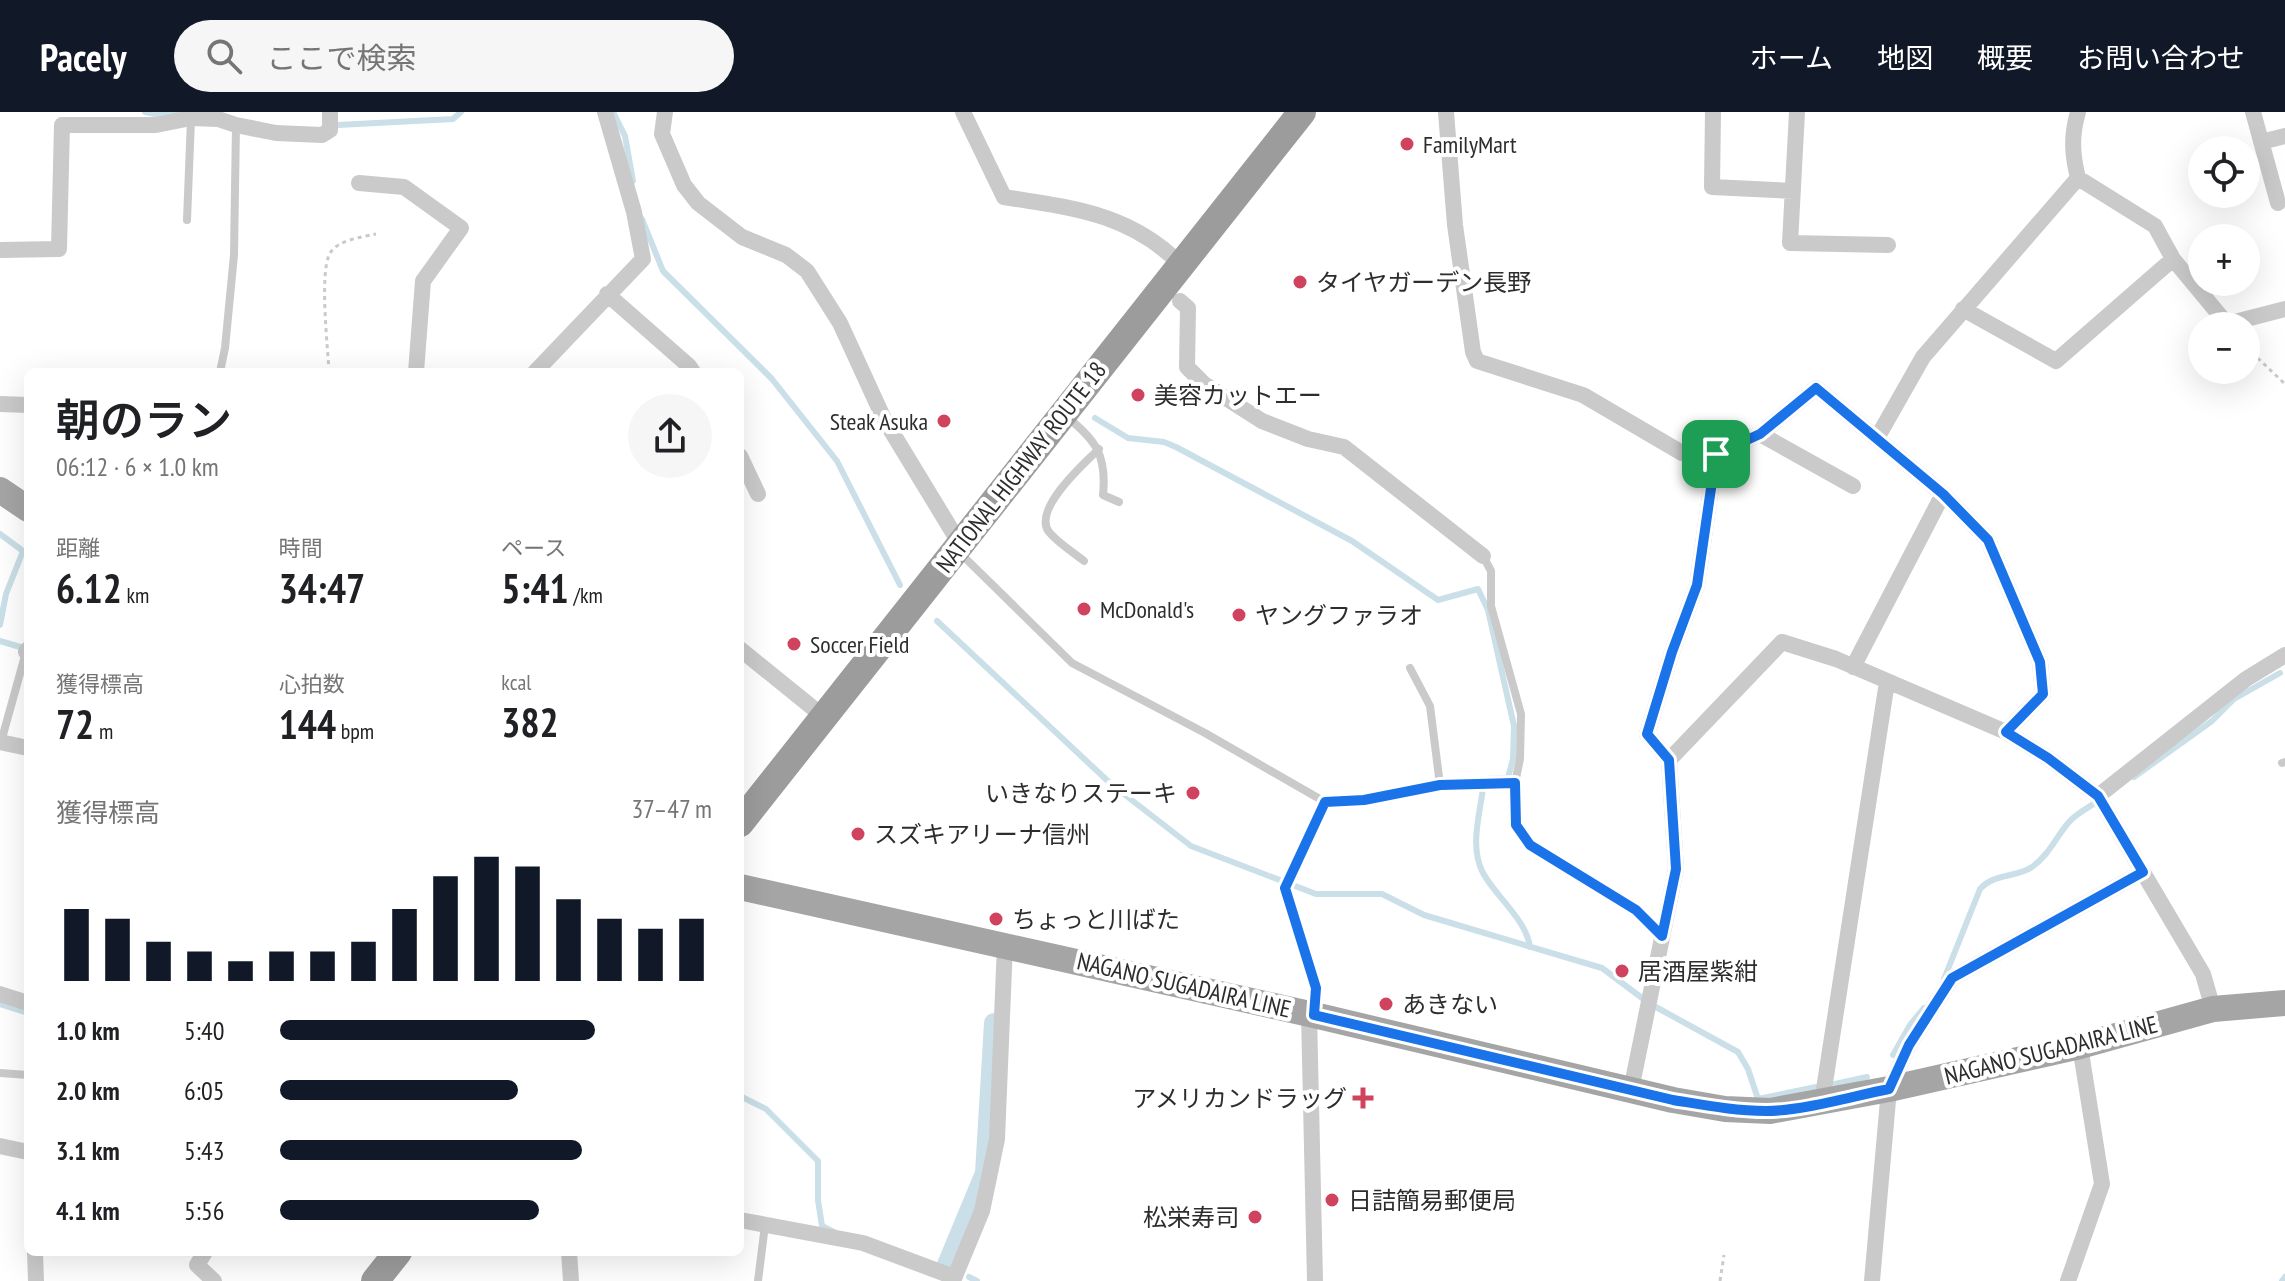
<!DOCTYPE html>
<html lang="ja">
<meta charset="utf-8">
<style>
:root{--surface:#fff;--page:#f6f6f6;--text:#202124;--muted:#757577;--accent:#111827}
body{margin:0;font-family:"PT Sans Narrow","Noto Sans JP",sans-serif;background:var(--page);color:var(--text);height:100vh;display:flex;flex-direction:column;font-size:30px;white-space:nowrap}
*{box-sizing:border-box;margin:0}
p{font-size:26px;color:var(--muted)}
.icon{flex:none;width:44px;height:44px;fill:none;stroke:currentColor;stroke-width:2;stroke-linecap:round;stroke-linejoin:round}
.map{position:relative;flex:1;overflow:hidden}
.panel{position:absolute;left:24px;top:256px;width:720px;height:888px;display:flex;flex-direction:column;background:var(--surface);border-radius:12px;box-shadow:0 8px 32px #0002}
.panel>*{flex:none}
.buttons{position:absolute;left:2188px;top:24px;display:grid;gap:16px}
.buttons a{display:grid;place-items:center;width:72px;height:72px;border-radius:50%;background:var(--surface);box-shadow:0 8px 32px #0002;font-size:40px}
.pin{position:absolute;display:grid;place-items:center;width:68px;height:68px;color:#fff;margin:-34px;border-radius:16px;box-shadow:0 4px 12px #0006}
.round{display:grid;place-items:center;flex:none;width:84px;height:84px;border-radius:42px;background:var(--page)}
.overview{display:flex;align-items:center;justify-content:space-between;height:136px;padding:0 32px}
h1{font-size:44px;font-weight:600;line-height:60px}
.stats{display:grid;grid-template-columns:repeat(3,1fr);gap:12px;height:136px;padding:8px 32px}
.stats div{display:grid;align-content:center}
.stats b{font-size:40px;font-weight:600}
.stats small{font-size:22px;font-weight:400}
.stats p{font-size:22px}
.chart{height:224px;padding:16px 32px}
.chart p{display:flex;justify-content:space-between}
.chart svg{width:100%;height:144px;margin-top:8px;stroke:var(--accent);stroke-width:6}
ul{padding:0 32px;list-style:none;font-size:26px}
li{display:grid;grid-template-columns:128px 96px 1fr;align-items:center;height:60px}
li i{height:20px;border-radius:10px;background:var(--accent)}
header{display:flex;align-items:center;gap:48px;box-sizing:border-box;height:112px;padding:0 40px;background:var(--accent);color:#fff}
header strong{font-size:38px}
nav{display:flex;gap:44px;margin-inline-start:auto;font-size:28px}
.search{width:560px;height:72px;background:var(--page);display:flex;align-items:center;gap:20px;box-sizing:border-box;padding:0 28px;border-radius:44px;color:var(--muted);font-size:30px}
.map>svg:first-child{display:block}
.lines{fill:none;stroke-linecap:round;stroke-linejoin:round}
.stream{stroke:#cadfe7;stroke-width:6}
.canal{stroke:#cadfe7;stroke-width:20}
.path{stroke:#cacaca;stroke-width:3;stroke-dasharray:4 4;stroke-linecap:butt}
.service{stroke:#cacaca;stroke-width:8}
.minor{stroke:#cacaca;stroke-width:16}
.primary{stroke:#a5a5a5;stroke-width:26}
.trunk{stroke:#9c9c9c;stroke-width:28}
.route-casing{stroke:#fff;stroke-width:16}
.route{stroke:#1a73e8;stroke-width:10}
.poi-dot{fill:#d0435e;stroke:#fff;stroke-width:3}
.labels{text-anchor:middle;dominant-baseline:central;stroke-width:8;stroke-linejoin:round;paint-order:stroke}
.poi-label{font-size:24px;fill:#2d2d2d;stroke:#fff;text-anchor:start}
.street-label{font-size:24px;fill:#2d2d2d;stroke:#fff}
</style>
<header>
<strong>Pacely</strong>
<div class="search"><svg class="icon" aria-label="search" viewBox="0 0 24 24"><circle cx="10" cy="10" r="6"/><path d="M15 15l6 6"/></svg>ここで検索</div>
<nav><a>ホーム</a><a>地図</a><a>概要</a><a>お問い合わせ</a></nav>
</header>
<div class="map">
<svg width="2285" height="1169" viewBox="0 0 2285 1169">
<rect width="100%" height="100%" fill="#fff"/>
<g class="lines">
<path class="stream" d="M 145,0 L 160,3 L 177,0
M 613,0 L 625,24 L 633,69
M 338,13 L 453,7 L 461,0
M 642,107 L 663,159 L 772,267 L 837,349 L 900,473
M 1095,306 L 1128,326 L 1164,330 L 1176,335 L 1352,429 L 1438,488 L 1478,477 L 1488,498 L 1514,614 L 1513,647 L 1508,666 L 1484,667 C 1482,696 1468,733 1483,761 C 1496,785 1526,807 1530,835
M 0,422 L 23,439 L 6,482 L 0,513
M 937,509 L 1111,672 L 1191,734 L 1316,782 L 1382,782 L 1424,803 L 1602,856 L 1642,886
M 0,529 L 27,537
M 2134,665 L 2212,609 L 2234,587 L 2280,561
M 1944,867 L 1980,777 C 1994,761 2016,766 2032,755 C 2049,743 2056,725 2069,710 C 2076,702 2086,697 2095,691
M 0,892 L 28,901
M 1654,894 L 1738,940 L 1748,957 L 1758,987 L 1816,975
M 1893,943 L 1910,913 L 1924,896
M 1835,972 L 1867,965
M 740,984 L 766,997 L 818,1049 L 818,1088 L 822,1114 L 834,1120
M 969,1165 L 977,1169
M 2282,1169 L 2285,1165"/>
<path class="canal" d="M 946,1155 L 985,1061 L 994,911"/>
<path class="path" d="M 2246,235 L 2285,272
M 329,260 C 328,236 319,161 330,141 C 338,128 362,125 376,122
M 1452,672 L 1500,672
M 1720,1169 L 1724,1143"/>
<path class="service" d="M 187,108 L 191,7
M 220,260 L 225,236 L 234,143 L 236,13
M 1067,305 C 1096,328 1107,344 1103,383 L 1119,390
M 960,441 L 1072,551 L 1205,621 L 1325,690 L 1364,688 L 1440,673 L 1430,594 L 1410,556
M 1483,444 L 1491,459 L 1491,494 L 1521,602 L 1520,647 L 1515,671 L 1516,713 L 1530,733 L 1636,798 L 1661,823
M 1084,449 C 1073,440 1058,431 1049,420 C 1032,398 1084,351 1099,337
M 1,630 L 26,540
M 2282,651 L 2285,650
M 1314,900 L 1316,876 L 1285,776 L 1325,690
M 0,961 L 28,963
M 758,1169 L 765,1113"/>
<path class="minor" d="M 665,0 L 662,22 L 684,73 L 698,91 L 742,125 L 786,143 L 807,159 L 840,211 L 884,307 L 960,432
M 963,0 L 1004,85 C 1072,96 1130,101 1181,153
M 1446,0 L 1455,113 L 1473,240 L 1477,249 L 1583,283 L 1682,341 L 1716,342 L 1760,322 L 1816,276 L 1943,382 L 1988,428 L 2040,550 L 2043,582 L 2006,620
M 1713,0 L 1712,75 L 1793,79
M 1797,0 L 1790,131 L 1888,133
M 2078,0 C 2071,24 2072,42 2078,66 L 2155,114 L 2173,147 L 2227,212 L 2285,197
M 2253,0 L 2278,91
M 2261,30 L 2285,24
M 359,71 L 404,75 L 461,116 L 423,169 L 416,260
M 0,138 L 59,137 L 62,13 L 156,13 L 191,6 L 218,7 L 236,13 L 276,21 L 322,23 L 330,18 L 330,0
M 607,182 L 689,254 L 693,260
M 1180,189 L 1188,196 L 1187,255 L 1204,272 L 1262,309 L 1308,327 L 1344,335 L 1483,444
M 1963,197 L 2056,249 L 2173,147
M 535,260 L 643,147 L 634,100 L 605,0
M 0,292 L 28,293
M 1760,322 L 1853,374
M 1877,326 L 1923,245 L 2078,66
M 740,344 L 758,382
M 740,537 L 824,605
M 26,540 L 28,537
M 1853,555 L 1943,382
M 0,630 L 28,636
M 1669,648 L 1782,530 L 1836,547 L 2006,620 L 2048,646 L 2098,684 L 2203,862 L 2213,897
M 2098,684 L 2246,567 L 2285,543
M 0,882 L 28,891
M 1309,902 L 1315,1169
M 1631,978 L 1676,757 L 1669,648 L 1647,622 L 1672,540 L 1697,473 L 1716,342
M 1822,990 L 1887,570
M 0,1034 L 28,1040
M 740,1108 L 863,1131 L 954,1165
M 35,1140 L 36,1169
M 205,1140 L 197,1153 L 214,1169
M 569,1140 L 571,1169
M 953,1169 L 982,1099 L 997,1027 L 1005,832
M 1872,1169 L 1889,977 L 1909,933 L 1952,866 L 2143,760
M 2068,1169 L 2102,1072 L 2080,934"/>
<path class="primary" d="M 0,378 L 28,397
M 740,775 L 1314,903 L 1673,988 L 1725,997 L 1770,999 L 1889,977 L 2080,934 L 2213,897 L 2285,891"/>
<path class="trunk" d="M 740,711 L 1302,0
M 375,1169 L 398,1140"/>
</g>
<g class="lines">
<defs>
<path id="route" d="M 1816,276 L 1943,382 L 1988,428 L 2040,550 L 2043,582 L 2006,620 L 2048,646 L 2098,684 L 2143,760 L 1952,866 L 1909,933 L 1889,977 C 1853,984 1803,999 1766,999 C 1735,999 1704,993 1673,988 L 1314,903 L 1316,876 L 1285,776 L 1325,690 L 1364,688 L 1440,673 L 1515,671 L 1516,713 L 1530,733 L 1636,798 L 1662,824 L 1676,757 L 1669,648 L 1647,622 L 1672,540 L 1697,473 L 1716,342 L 1760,322 Z"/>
</defs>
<use href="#route" class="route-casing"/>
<use href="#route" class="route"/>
</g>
<g class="poi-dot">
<circle cx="1407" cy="32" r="8"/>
<circle cx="1300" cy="170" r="8"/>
<circle cx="1138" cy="283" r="8"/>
<circle cx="944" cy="309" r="8"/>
<circle cx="1084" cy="497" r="8"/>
<circle cx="1239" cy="503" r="8"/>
<circle cx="794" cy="532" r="8"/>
<circle cx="1193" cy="681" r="8"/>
<circle cx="858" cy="722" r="8"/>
<circle cx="996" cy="807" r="8"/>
<circle cx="1622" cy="859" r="8"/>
<circle cx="1386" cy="892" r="8"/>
<path d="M1359 974h8v8h8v8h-8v8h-8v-8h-8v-8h8z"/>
<circle cx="1332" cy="1088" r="8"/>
<circle cx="1255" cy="1105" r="8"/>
</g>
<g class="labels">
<g class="poi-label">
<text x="1423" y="32">FamilyMart</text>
<text x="1316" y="170">タイヤガーデン長野</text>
<text x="1154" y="283">美容カットエー</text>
<text x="928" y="309" text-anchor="end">Steak Asuka</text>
<text x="1100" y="497">McDonald's</text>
<text x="1255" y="503">ヤングファラオ</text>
<text x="810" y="532">Soccer Field</text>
<text x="1177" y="681" text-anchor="end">いきなりステーキ</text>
<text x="874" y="722">スズキアリーナ信州</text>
<text x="1012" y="807">ちょっと川ばた</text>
<text x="1638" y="859">居酒屋紫紺</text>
<text x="1402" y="892">あきない</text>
<text x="1347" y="986" text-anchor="end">アメリカンドラッグ</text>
<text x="1348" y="1088">日詰簡易郵便局</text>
<text x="1239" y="1105" text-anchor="end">松栄寿司</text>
</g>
<g class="street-label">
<text transform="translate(1021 355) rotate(-52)">NATIONAL HIGHWAY ROUTE 18</text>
<text transform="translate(1184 873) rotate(13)">NAGANO SUGADAIRA LINE</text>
<text transform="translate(2051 938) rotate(-14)">NAGANO SUGADAIRA LINE</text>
</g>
</g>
</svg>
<div class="buttons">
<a><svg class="icon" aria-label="locate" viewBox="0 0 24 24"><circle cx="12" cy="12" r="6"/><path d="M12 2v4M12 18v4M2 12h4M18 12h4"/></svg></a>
<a>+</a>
<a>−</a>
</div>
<div class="pin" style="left:1716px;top:342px;background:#1e9e55"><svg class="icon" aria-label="arrive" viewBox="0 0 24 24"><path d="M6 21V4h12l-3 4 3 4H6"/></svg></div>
<section class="panel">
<div class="overview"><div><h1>朝のラン</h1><p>06:12 · 6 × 1.0 km</p></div><a class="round"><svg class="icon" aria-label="share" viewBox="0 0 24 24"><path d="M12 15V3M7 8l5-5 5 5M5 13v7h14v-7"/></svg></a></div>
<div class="stats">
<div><p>距離</p><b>6.12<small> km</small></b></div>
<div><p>時間</p><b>34:47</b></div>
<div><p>ペース</p><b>5:41<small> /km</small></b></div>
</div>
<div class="stats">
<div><p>獲得標高</p><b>72<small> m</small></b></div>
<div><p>心拍数</p><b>144<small> bpm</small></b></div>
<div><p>kcal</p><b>382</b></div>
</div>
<div class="chart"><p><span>獲得標高</span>37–47 m</p>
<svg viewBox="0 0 160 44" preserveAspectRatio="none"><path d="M5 44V22M15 44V25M25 44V32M35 44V35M45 44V38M55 44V35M65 44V35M75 44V32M85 44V22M95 44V12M105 44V6M115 44V9M125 44V19M135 44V25M145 44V28M155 44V25"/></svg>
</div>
<ul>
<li><b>1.0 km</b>5:40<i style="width:73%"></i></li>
<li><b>2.0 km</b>6:05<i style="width:55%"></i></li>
<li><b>3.1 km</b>5:43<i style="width:70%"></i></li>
<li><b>4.1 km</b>5:56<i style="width:60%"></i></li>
</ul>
</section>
</div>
